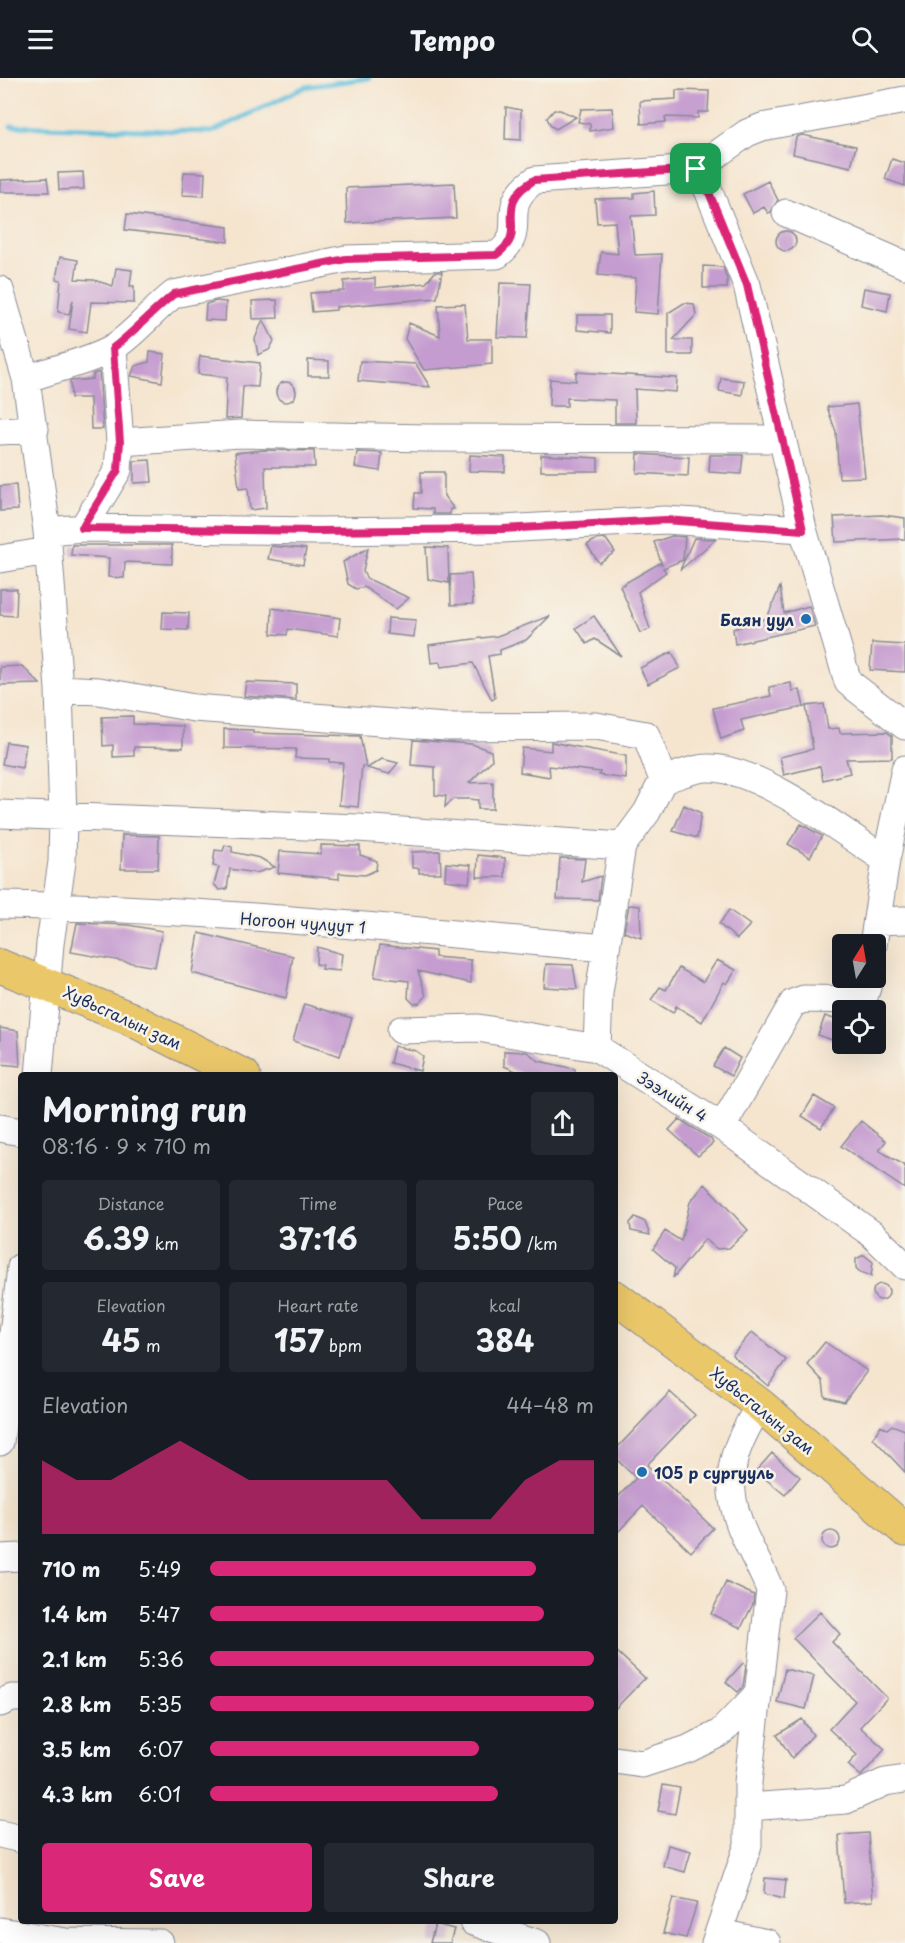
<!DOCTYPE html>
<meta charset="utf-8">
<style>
:root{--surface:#171b24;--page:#242831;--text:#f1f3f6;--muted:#9ea1a6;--accent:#db2777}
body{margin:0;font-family:"Playpen Sans",sans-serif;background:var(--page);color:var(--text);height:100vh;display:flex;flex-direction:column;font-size:22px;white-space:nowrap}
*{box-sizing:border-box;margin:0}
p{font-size:20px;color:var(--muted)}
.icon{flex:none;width:33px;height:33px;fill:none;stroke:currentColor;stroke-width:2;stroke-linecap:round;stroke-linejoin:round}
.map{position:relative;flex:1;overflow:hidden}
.drawer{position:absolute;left:18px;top:994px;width:600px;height:852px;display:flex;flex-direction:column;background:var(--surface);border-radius:6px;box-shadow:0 6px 24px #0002}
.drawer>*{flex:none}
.needle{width:39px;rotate:11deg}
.buttons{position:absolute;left:832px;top:856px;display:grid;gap:12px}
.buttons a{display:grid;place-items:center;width:54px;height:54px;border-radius:6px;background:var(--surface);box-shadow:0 6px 24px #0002;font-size:30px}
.pin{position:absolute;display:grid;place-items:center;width:51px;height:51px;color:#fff;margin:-26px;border-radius:12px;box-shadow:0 3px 9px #0006}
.round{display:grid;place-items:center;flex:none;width:63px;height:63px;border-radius:6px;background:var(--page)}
.headline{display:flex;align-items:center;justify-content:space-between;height:102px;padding:0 24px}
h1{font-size:33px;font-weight:700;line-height:45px}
.stats{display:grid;grid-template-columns:repeat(3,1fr);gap:9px;height:102px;padding:6px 24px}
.stats div{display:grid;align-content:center;border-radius:6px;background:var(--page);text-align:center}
.stats b{font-size:30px;font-weight:700}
.stats small{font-size:16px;font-weight:400}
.stats p{font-size:16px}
.chart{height:168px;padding:12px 24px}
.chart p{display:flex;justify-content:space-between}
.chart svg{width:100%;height:108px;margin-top:6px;fill:var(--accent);opacity:.7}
.primary-button{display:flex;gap:12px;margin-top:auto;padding:12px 24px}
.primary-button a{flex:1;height:69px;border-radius:6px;background:var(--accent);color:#fff;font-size:24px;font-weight:700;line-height:69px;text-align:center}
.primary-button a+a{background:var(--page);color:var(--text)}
ul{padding:0 24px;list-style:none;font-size:20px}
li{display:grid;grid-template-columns:96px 72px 1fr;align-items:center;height:45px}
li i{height:15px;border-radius:8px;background:var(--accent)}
header{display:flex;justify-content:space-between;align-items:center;height:78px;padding:0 24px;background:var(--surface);font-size:27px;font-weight:700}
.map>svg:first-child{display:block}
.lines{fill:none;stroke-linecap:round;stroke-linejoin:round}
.stream{stroke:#5ebedc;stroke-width:5}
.building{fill:#c59cd0}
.minor-casing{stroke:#888a96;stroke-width:29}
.major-casing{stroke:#888a96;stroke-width:35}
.minor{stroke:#fff;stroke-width:27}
.major{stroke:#eac769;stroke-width:33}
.route-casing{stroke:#fff;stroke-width:12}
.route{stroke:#db2777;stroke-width:8}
.poi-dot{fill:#1f6fb2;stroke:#f7f3e8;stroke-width:2}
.labels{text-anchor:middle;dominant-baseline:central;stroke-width:5;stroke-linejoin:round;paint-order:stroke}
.poi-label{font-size:16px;font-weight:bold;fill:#1b2f5e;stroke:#f7f3e8;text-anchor:end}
.street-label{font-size:16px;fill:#1b2f5e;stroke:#f7f3e8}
</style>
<header><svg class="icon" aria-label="menu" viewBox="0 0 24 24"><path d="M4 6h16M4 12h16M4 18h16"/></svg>Tempo<svg class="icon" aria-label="search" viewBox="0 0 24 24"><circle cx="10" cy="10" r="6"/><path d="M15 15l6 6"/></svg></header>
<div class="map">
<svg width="905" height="1865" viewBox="0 0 905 1865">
<rect width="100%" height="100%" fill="#f7f3e8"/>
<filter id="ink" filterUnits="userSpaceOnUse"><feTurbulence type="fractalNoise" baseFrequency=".0167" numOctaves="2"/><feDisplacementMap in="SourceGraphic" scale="12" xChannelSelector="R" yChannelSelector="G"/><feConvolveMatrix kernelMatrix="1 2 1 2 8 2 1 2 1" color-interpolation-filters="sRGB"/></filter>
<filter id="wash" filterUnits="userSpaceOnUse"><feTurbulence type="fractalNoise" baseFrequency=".008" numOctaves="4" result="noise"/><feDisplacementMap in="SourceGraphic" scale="24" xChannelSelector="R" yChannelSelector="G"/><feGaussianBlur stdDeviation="1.35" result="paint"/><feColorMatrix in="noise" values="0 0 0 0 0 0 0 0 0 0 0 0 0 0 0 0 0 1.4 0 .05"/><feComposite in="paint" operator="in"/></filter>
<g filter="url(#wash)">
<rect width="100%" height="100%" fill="#f5e5cf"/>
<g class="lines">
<path class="stream" d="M 11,48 L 212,54 L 305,9 L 369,0"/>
</g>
<g id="blocks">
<path class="building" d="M 676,12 L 709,13 L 708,34 L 698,34 L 698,40 L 665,39 L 666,44 L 641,46 L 640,23 L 676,21 Z
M 506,29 L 521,32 L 521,62 L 505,61 Z
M 612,30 L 614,49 L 590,53 L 590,46 L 578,44 L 581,31 Z
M 554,32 L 560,32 L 576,39 L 556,51 L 551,48 L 547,40 Z
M 802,57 L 856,68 L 851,89 L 793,76 L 796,59 Z
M 892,81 L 905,85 L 905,108 L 885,101 Z
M 83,94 L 84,111 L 59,112 L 58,95 Z
M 184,94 L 205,95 L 204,118 L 182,117 Z
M 47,100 L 49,114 L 0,114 L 0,102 Z
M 768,103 L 778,122 L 771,134 L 768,135 L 764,129 L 753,135 L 743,116 Z
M 454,105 L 456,140 L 347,145 L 346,110 Z
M 654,113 L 655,137 L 631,138 L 635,177 L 662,176 L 658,236 L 634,234 L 636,200 L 598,197 L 601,174 L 618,176 L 615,144 L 597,145 L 595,121 L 634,120 L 634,115 Z
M 127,136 L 228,149 L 228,164 L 125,152 Z
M776 163a10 10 0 1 1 20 0a10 10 0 1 1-20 0Z
M 60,179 L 78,182 L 75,201 L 94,202 L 113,208 L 116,190 L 132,192 L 130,208 L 134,208 L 134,225 L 91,224 L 87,254 L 69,251 L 73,222 L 69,236 L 58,234 L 61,202 L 56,201 Z
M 703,188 L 723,189 L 727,201 L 727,210 L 703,210 Z
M 435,194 L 442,194 L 437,220 L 336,229 L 336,232 L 312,234 L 310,215 L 344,213 L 344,203 L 375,200 L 375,210 L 426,205 Z
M 500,205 L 531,206 L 527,260 L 497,259 Z
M 864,210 L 890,215 L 887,233 L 861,227 Z
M 277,222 L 278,240 L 253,241 L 252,223 Z
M 216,223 L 226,224 L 225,243 L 205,242 L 206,226 Z
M 684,225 L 694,226 L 696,237 L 673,262 L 692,262 L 692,277 L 668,277 L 668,235 Z
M 465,226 L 468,261 L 492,261 L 492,286 L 424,292 L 405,261 L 409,245 L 440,258 L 438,227 Z
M 577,237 L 610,237 L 610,255 L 577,252 Z
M 263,241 L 274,263 L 269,272 L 258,277 L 255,261 Z
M 150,274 L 165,276 L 162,304 L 131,298 L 135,288 L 149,284 Z
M 200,278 L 260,285 L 258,309 L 243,308 L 241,340 L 225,341 L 227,299 L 198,296 Z
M 308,282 L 329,283 L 329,298 L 308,298 Z
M 360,283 L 416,286 L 430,309 L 358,303 Z
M 99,294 L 103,351 L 91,351 L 90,320 L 71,320 L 70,303 L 93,301 L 93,296 Z
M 576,294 L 677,300 L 676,314 L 635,311 L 636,345 L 615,345 L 615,322 L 567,320 L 567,328 L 549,328 L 550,301 L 576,303 Z
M 721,300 L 744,303 L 742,317 L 719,313 Z
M276 314a10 10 0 1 1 20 0a10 10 0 1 1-20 0Z
M 857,326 L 865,399 L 839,400 L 836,354 L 827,329 Z
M 264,372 L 314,373 L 315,389 L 265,389 L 266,430 L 250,432 L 248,410 L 239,411 L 235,375 Z
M 357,374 L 382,375 L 380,393 L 355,389 Z
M 638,376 L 689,379 L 688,398 L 637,395 Z
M 470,377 L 505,379 L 505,394 L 469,393 Z
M 541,377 L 598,380 L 598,393 L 541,393 Z
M 710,377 L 743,377 L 741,396 L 709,394 Z
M 150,382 L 152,404 L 134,405 L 134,383 Z
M 421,394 L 444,394 L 444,418 L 454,431 L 450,431 L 450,436 L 433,436 L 433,431 L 414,430 L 415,415 L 421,415 Z
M 16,407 L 18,432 L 0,433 L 0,408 Z
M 882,437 L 905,440 L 905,461 L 836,464 L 834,439 Z
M 672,458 L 685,459 L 683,482 L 663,490 L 666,494 L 638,514 L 650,551 L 640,555 L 620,508 L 660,485 L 662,487 L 654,464 Z
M 694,460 L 716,461 L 680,492 Z
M 606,461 L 615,474 L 599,485 L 587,467 L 595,462 Z
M 72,467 L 172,467 L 172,486 L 125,484 L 124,500 L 108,499 L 109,480 L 71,477 Z
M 271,468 L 306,471 L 303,487 L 268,481 Z
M 426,469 L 448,470 L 449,505 L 428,501 Z
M 368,470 L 363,493 L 366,500 L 409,520 L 396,531 L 364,509 L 356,511 L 348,506 L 343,484 Z
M 471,496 L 473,526 L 451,527 L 450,497 Z
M 780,509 L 784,535 L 809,528 L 815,548 L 735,566 L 733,551 L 767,540 Z
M 0,511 L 17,511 L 16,538 L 0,537 Z
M 272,530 L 340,540 L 338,558 L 288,551 L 287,557 L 271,556 Z
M 163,534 L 189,535 L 188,552 L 162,551 Z
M 550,538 L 526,562 L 500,572 L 500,576 L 488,578 L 495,620 L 492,622 L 473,585 L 441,589 L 440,584 L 431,585 L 429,567 L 497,558 Z
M 594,538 L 621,578 L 595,561 L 587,566 L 576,550 Z
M 388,540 L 416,542 L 414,559 L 387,556 Z
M 872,565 L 905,567 L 905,594 L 870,592 Z
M 672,574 L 680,590 L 648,606 L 640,590 Z
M 22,588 L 40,606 L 0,607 L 0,589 Z
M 246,604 L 296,606 L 296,622 L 244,618 Z
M 791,605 L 792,613 L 800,612 L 804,629 L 741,642 L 744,653 L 721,661 L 713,630 L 771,618 L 769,609 Z
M 824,626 L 828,651 L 839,650 L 840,655 L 887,654 L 892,658 L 892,680 L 846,681 L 850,695 L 823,702 L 820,688 L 784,697 L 780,679 L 813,671 L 806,628 Z
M 133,638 L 133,646 L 183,648 L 183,670 L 134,669 L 134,678 L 113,679 L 113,667 L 103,668 L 102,639 Z
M 224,651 L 253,652 L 253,655 L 360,658 L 366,689 L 362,688 L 358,729 L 339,727 L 343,685 L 329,684 L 329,681 L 295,680 L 296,671 L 224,670 Z
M 413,662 L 472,666 L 491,673 L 492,682 L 469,705 L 493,704 L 493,731 L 478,731 L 478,722 L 468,721 L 453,721 L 445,729 L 446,718 L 435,717 L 435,689 L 411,687 Z
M 6,664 L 26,667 L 22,690 L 2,686 Z
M 551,664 L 626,678 L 626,701 L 599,697 L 600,694 L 549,688 L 550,699 L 520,694 L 522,670 L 551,673 Z
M 382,681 L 398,685 L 389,696 L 367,690 Z
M 684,727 L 701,735 L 697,760 L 673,753 Z
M 801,746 L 822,758 L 810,779 L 788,766 Z
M 122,757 L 159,758 L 158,791 L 121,791 Z
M 225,767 L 232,769 L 232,774 L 260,780 L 275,789 L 256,795 L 230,791 L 227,811 L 219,812 L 214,806 L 219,789 L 213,788 L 215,772 L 223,773 Z
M 321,767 L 360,768 L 360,777 L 377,783 L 376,792 L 365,797 L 339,795 L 339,801 L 278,795 L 280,773 L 321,776 Z
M 440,773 L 441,795 L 419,795 L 419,790 L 412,790 L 412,774 Z
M 478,777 L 505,780 L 505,799 L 477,799 Z
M 560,780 L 585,781 L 582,804 L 601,798 L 598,822 L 557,821 Z
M 446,785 L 471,787 L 469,805 L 445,802 Z
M 629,827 L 640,828 L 641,860 L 624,854 Z
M 729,832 L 750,847 L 737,861 L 719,846 Z
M 77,845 L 128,847 L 162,853 L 155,889 L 71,874 Z
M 199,855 L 293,878 L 286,920 L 192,895 Z
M 380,867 L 435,873 L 435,879 L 471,882 L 471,905 L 418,893 L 426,918 L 420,925 L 414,926 L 408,920 L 409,903 L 374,899 Z
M 317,869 L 342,876 L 340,893 L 321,891 L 322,887 L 316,886 Z
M 717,882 L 736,892 L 727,906 L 724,904 L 702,944 L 676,928 L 673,935 L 651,922 L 660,909 L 666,912 L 679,890 L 703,904 Z
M 546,886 L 573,887 L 577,911 L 544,909 Z
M 304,926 L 352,940 L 340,978 L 293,963 Z
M 825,938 L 843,944 L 843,966 L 818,957 Z
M 0,950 L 18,953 L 20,988 L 0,986 Z
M 394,968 L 416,973 L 423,978 L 420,993 L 390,985 Z
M 724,970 L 740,980 L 731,998 L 713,988 Z
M 504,973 L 527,974 L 539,983 L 575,991 L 575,998 L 527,998 L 504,988 Z
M 814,1018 L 834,1030 L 821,1050 L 802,1038 Z
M 679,1041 L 711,1061 L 713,1065 L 698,1078 L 669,1052 Z
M 861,1043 L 886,1063 L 879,1072 L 905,1088 L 905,1111 L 841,1068 Z
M 705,1106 L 748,1152 L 729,1170 L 717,1171 L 705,1161 L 673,1200 L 675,1190 L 653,1171 L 665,1153 L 681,1163 L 690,1124 Z
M 635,1139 L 645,1144 L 650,1157 L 631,1153 L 630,1145 Z
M 864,1177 L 873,1184 L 871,1198 L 860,1194 L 856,1190 L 856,1181 Z
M873 1214a8 8 0 1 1 16 0a8 8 0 1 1-16 0Z
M 752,1254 L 786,1282 L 768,1308 L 732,1277 Z
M 825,1264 L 867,1293 L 844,1324 L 825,1319 L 823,1303 L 807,1286 Z
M 670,1314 L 695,1337 L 647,1387 L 713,1450 L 691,1474 L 643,1428 L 615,1457 L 615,1422 L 636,1400 L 615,1380 L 615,1372 Z
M 881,1347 L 887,1351 L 892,1347 L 905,1352 L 905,1394 L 873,1360 Z
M 772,1375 L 800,1399 L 785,1417 L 756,1393 Z
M822 1462a9 9 0 1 1 18 0a9 9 0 1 1-18 0Z
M 726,1504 L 754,1517 L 753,1526 L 741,1550 L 711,1536 Z
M 820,1534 L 840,1556 L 832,1564 L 887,1620 L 860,1649 L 885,1671 L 861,1698 L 848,1687 L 857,1677 L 829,1651 L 855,1623 L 793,1560 Z
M 615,1572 L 645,1600 L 615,1631 Z
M 743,1585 L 746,1587 L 743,1609 L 738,1614 L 726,1604 Z
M 785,1591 L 814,1598 L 806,1631 L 777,1624 Z
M 802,1641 L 813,1657 L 792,1680 L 777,1657 Z
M 663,1707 L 680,1710 L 675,1736 L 658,1733 Z
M 868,1755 L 873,1823 L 844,1825 L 839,1757 Z
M 668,1767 L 691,1773 L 685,1794 L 663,1788 Z
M 765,1800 L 786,1802 L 784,1821 L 764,1816 Z
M 673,1820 L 697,1825 L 686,1860 L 663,1855 Z
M 435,1846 L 454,1851 L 450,1865 L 430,1865 Z"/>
</g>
</g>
<g filter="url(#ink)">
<use href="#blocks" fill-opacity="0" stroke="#888a96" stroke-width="1.5"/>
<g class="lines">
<defs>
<path id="minor" d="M 696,91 L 708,112 L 747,207 L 803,451 L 848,604 L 905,648
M 786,135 L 905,187
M 0,212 L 26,301 L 47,453
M 26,301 C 50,292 94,282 114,269 C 137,254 153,232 174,216 L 346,181 L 497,177 C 532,152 494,130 535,102 L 696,91 L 747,55 L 762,49 L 905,22
M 0,353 L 35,351
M 120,364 L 240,356 L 427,360 L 782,361
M 83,450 L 317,453 L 502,451 L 665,442 L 803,451
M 0,481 L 48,473
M 59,611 L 99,613 L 194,630 L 446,649 L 596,648 L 646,657 L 663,702
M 0,736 L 358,750 L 622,768
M 0,827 C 202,830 404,852 606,870
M 877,843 L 905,842
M 873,867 L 886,782 L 905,691
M 401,952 L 478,950 L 597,970 L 722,1049 L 872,1156 L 905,1188
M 597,970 L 599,915 L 622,768 L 647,734 L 663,702 C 677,698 693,690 707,690 C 757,688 843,754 886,782
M 39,998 L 50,866 L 62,784 L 63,739 L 59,611 L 47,453 L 83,450 L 118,392 L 120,364 L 113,270
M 722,1049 L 793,925 L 804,921 L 863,922 L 870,900
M 0,1050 L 21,1054
M 0,1364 L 21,1189
M 0,1480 L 21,1479
M 0,1625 L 12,1620 L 21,1620
M 615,1682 L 642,1686 L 688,1671 L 720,1655 L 757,1617
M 749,1729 L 846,1722 L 885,1704 L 905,1701
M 0,1756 L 21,1761
M 473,1844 L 537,1865
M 0,1853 L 66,1864 L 160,1865
M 720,1855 L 767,1865
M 715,1865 L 748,1767 L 748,1704 L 770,1512 C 761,1488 747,1468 739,1444 C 722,1397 735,1367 760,1327"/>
<path id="major" d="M 0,888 L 129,940 L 244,998
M 615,1219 L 760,1327 L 905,1452"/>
</defs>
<use href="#minor" class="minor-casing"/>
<use href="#major" class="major-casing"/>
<use href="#minor" class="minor"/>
<use href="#major" class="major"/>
</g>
</g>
<g class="lines" filter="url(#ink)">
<defs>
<path id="route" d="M 696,91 L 708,112 L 747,207 L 803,452 L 665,442 L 502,451 L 316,453 L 82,450 L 118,392 L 120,364 L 113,270 C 135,253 153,233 174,216 L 346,181 L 496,177 C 523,158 506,146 514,122 C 518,112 527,107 534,102 Z"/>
</defs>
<use href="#route" class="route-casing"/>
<use href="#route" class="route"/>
</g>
<g class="poi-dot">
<circle cx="806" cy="541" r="6"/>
<circle cx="642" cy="1394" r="6"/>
</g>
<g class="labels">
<g class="poi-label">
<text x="794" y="541">Баян уул</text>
<text x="654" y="1394" text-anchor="start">105 р сургууль</text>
</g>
<g class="street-label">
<text transform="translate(303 844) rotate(4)">Ногоон чулуут 1</text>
<text transform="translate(123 939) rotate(25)">Хувьсгалын зам</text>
<text transform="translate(673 1018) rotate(32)">Зээлийн 4</text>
<text transform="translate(763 1332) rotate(39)">Хувьсгалын зам</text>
</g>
</g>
</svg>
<div class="buttons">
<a><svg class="needle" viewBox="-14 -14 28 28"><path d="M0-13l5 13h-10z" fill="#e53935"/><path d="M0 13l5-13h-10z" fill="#9ea1a6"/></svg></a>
<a><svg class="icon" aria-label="locate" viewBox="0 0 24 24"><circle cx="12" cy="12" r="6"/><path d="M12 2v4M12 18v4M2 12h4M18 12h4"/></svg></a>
</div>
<div class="pin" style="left:696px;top:91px;background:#1e9e55"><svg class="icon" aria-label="arrive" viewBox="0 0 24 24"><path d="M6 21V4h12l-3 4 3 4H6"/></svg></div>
<section class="drawer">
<div class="headline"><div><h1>Morning run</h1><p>08:16 · 9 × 710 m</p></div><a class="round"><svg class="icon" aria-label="share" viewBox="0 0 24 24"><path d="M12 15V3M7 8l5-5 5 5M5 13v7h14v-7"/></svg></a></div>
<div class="stats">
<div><p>Distance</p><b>6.39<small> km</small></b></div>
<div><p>Time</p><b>37:16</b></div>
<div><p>Pace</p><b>5:50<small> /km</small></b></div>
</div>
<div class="stats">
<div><p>Elevation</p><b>45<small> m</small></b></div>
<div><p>Heart rate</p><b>157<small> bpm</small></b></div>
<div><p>kcal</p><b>384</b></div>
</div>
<div class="chart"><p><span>Elevation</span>44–48 m</p>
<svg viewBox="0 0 160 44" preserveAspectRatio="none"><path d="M0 44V14L10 22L20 22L30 14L40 6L50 14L60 22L70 22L80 22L90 22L100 22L110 38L120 38L130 38L140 22L150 14L160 14V44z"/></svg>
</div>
<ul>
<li><b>710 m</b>5:49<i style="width:85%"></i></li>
<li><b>1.4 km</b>5:47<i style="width:87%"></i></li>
<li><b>2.1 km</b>5:36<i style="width:100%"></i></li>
<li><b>2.8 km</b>5:35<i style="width:100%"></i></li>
<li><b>3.5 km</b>6:07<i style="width:70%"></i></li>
<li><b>4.3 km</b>6:01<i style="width:75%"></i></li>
</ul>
<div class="primary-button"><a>Save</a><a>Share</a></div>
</section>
</div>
